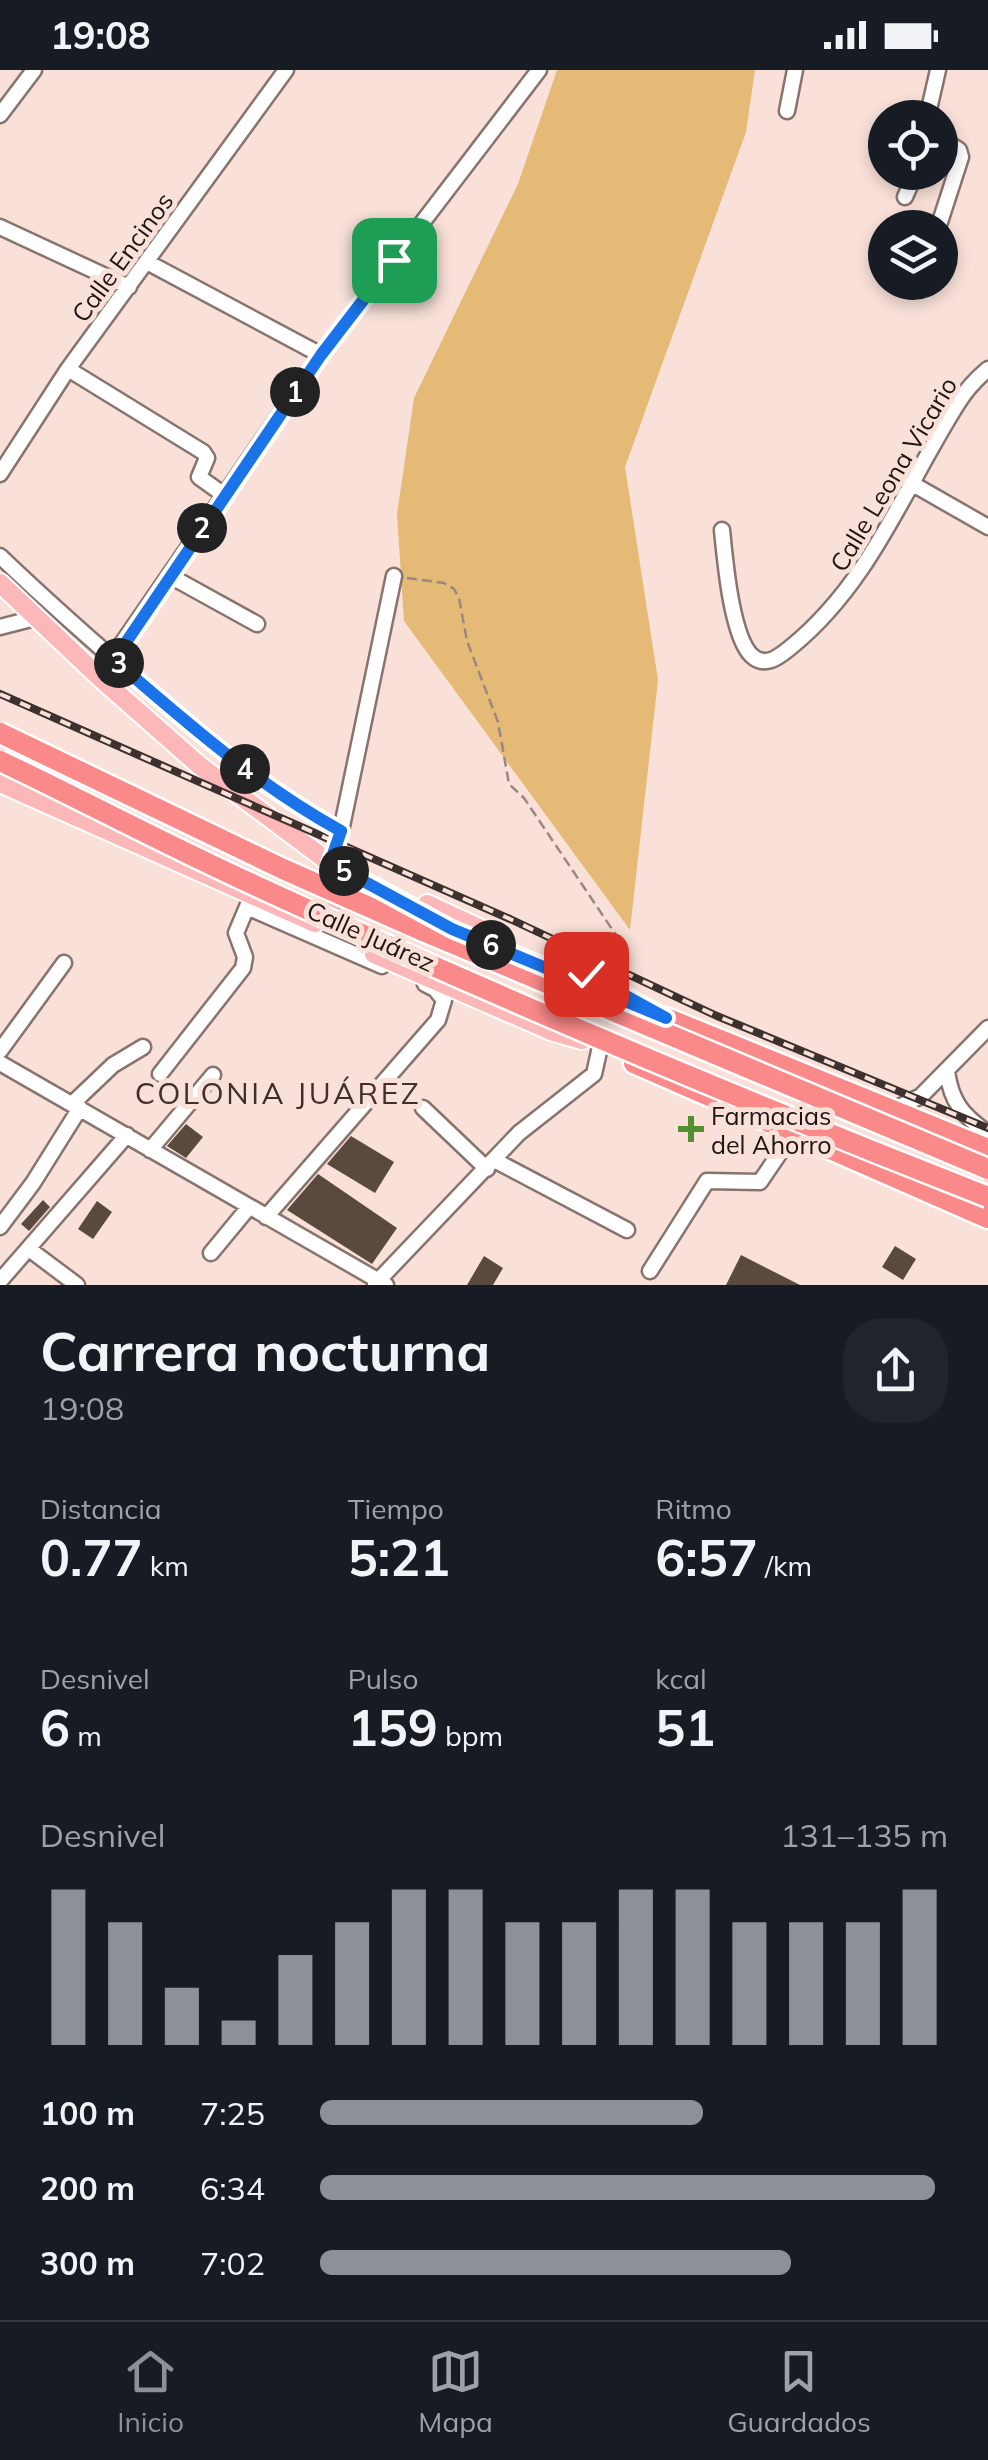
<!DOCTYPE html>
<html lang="es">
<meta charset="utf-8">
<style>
:root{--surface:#171b24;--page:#20242c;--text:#f1f3f6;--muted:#9ea1a6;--line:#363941;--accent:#8c9099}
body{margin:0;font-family:Mulish,sans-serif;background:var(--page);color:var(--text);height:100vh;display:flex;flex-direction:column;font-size:38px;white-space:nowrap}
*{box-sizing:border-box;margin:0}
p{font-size:32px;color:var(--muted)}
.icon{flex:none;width:55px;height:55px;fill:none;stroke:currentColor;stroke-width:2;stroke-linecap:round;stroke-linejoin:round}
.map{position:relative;height:1215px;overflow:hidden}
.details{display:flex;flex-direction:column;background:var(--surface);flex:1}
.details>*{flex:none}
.tools{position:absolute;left:868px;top:30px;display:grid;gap:20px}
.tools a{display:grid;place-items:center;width:90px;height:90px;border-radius:50%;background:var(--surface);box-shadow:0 5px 15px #0003;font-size:50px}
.pin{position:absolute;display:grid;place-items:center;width:85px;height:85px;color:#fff;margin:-42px;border-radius:20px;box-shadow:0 5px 15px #0006}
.km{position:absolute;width:50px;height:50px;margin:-25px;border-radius:50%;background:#222;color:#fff;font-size:28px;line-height:50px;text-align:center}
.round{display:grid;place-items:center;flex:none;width:105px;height:105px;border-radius:40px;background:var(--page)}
.overview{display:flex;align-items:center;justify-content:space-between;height:170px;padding:0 40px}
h1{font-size:55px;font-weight:700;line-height:75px}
.stats{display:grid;grid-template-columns:repeat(3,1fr);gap:15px;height:170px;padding:10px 40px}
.stats div{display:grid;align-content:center}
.stats b{font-size:50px;font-weight:700}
.stats small{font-size:28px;font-weight:400}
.stats p{font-size:28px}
.chart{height:280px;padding:20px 40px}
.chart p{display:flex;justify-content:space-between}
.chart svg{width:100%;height:180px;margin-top:10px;stroke:var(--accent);stroke-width:6}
ul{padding:0 40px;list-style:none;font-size:32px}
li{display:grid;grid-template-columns:160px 120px 1fr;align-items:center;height:75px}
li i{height:25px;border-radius:12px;background:var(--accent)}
.status{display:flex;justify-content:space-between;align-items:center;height:70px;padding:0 50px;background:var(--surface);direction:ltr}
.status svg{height:28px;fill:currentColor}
.menu{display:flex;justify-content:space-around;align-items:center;height:140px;border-top:2px solid var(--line);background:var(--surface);font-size:28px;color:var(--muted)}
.menu a{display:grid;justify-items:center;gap:5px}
.menu .current{color:var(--accent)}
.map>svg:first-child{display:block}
.green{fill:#e5ba77}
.building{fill:#5a4a3e}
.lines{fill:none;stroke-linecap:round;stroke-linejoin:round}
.major-tunnel{stroke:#d8c2bb;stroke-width:18;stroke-dasharray:18 9;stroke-linecap:butt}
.minor-casing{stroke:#89746d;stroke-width:19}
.major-casing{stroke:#fff;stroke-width:22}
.highway-casing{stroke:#fff;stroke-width:25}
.path{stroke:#998782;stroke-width:2.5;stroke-dasharray:10 5;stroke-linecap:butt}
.minor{stroke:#fff;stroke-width:14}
.major{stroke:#fcb8b8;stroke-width:18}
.highway{stroke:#fa8989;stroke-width:20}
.rail-casing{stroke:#3c312e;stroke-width:8}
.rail{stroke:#f9e1d9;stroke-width:4;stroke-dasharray:11;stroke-linecap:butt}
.highway-bridge-casing{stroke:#fff;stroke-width:25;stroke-linecap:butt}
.path-bridge{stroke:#998782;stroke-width:2.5;stroke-dasharray:10 5;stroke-linecap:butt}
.highway-bridge{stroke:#fa8989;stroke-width:20}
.route-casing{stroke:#fff;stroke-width:20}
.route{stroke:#1a73e8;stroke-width:12}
.poi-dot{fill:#528f2f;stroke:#f9e1d9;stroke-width:4}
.labels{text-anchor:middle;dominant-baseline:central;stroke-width:10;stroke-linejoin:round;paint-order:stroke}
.street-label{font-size:25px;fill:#1e1513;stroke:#f9e1d9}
.poi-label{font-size:25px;fill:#1e1513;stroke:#f9e1d9;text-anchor:start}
.quarter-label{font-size:30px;letter-spacing:2.5px;fill:#422f29;stroke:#f9e1d9}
</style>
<div class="status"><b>19:08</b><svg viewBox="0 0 49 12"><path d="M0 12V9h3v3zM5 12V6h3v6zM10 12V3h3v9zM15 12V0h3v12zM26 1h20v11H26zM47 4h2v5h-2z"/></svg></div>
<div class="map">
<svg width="988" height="1215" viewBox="0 0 988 1215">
<rect width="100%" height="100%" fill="#f9e1d9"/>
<path class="green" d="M 557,0 L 755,0 L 746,62 L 625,397 L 658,610 L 630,860 L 404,551 L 397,444 L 414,328 L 518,114 Z"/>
<path class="building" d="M 186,1054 L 203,1067 L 186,1088 L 167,1076 Z
M 351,1066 L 394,1092 L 375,1123 L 327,1094 Z
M 318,1104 L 397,1158 L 372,1194 L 287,1140 Z
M 43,1130 L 50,1137 L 29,1161 L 21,1154 Z
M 97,1131 L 112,1142 L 93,1169 L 78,1159 Z
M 895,1176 L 916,1189 L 903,1210 L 882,1197 Z
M 741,1185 L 800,1215 L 726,1215 Z
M 484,1186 L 503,1198 L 493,1215 L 467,1215 Z"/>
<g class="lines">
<path class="major-tunnel" d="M 374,884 C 364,879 352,875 344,868 C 318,842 346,813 377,814"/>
<defs>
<path id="minor" d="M 787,41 L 795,0
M 0,45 L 34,0
M 927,48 L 938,0
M 905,127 L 916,102
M 940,152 L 961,87 L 959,80 L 940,68
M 0,157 L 129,217
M 147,192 L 321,285
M 68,299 L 203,382 L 207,388 L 199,407 L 224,425
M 0,404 L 68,299 L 286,0
M 911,413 L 988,457
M 722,460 C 725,489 731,564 751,585 C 765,599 780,586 791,577 C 871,512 904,418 958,333 C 966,320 976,309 988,299
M 0,486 C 48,532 98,576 149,620 C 210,672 271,722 341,761
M 170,506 L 257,554
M 0,557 L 35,548
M 99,607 L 321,285 L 539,0
M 330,793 L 341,761 L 394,506
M 251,826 L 247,837 L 382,896
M 0,981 L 64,893
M 0,993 L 386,1215
M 947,1001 C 951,1032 963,1046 988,1063
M 160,1004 L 243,898 L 245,887 L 236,863 L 247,837
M 72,1034 L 113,995 L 143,977
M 423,1038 L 487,1099
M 891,1041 L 921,1026 L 988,958
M 150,1080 L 213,1005
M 496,1091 L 627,1160
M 266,1147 L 438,950 L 444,930 L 435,919 L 425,914
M 0,1157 L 33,1113 L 80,1038
M 29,1179 L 77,1215
M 211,1183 L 249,1137
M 650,1201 L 707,1111 L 760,1112 L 792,1065
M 0,1211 L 127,1065
M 375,1214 L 519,1063 L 594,1004 L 600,977"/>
<path id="major" d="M 0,513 L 99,607 L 200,696 L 330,793 L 452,859 L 666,948
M 0,713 L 315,853
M 427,834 L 485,861
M 374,884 L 551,961 L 582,970"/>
<path id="highway" d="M 666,948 L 988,1079
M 634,993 L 988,1148"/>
</defs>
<use href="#minor" class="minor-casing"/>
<use href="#major" class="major-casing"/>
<use href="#highway" class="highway-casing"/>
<path class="path" d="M 407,508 L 444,513 L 454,519 L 459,528 L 467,571 L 498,652 L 509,714 L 524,728 L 622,874 L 625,917"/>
<use href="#minor" class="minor"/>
<use href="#major" class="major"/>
<use href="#highway" class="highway"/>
<defs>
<path id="rail" d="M 0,624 L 510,849 L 717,946 L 988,1058"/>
</defs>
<use href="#rail" class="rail-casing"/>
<use href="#rail" class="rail"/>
<defs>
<path id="highway-bridge" d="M 0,663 L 283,799 L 421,860 L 988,1099
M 0,691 C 80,729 159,771 239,808 C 485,922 735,1028 988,1127"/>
</defs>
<use href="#highway-bridge" class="highway-bridge-casing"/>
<path class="path-bridge" d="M 640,933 L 644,926"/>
<use href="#highway-bridge" class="highway-bridge"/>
</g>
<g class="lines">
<defs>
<path id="route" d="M 394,190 L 321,285 L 114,590 C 186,652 257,715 341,761 L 330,793 L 452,859 L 666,948 L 586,904"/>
</defs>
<use href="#route" class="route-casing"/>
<use href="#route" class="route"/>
</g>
<path class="poi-dot" d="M686 1044h10v10h10v10h-10v10h-10v-10h-10v-10h10z"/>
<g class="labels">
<g class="street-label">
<text transform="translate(122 187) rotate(-54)">Calle Encinos</text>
<text transform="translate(893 404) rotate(-59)">Calle Leona Vicario</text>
<text transform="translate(371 866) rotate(24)">Calle Juárez</text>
</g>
<g class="poi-label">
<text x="711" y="1045">Farmacias<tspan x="711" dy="29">del Ahorro</tspan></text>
</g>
<g class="quarter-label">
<text x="278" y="1023">COLONIA JUÁREZ</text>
</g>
</g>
</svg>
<div class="tools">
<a><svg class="icon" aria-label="locate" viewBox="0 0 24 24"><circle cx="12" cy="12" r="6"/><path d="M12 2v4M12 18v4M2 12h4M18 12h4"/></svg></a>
<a><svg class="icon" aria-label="layers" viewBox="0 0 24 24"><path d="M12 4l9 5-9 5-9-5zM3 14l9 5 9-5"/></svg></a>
</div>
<div class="pin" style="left:394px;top:190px;background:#1e9e55"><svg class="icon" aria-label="arrive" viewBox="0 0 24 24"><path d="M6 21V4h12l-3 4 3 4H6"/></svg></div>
<div class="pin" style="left:586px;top:904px;background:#d93025"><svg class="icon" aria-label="check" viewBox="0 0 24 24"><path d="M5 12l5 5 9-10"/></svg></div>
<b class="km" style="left:295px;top:322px">1</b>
<b class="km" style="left:202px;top:458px">2</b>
<b class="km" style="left:119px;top:593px">3</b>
<b class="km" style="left:245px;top:699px">4</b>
<b class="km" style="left:344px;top:801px">5</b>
<b class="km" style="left:491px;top:875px">6</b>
</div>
<section class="details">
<div class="overview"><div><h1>Carrera nocturna</h1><p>19:08</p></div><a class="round"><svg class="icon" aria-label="share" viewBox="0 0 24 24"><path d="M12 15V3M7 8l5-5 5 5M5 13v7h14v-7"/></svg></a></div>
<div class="stats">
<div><p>Distancia</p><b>0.77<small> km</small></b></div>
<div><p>Tiempo</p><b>5:21</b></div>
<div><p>Ritmo</p><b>6:57<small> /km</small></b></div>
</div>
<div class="stats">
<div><p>Desnivel</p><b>6<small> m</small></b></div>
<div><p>Pulso</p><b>159<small> bpm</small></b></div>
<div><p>kcal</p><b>51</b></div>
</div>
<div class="chart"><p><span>Desnivel</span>131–135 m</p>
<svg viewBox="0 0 160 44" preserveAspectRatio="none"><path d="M5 44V6M15 44V14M25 44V30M35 44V38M45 44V22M55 44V14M65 44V6M75 44V6M85 44V14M95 44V14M105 44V6M115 44V6M125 44V14M135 44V14M145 44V14M155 44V6"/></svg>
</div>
<ul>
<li><b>100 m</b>7:25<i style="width:61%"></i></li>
<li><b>200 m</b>6:34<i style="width:98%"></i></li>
<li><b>300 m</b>7:02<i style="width:75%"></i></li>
</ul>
</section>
<nav class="menu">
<a class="current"><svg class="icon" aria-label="home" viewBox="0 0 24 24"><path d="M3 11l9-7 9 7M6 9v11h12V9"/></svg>Inicio</a>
<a><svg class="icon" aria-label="map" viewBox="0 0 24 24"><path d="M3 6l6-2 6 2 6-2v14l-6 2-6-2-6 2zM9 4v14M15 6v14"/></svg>Mapa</a>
<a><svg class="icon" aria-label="saved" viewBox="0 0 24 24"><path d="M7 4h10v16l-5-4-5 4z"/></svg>Guardados</a>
</nav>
